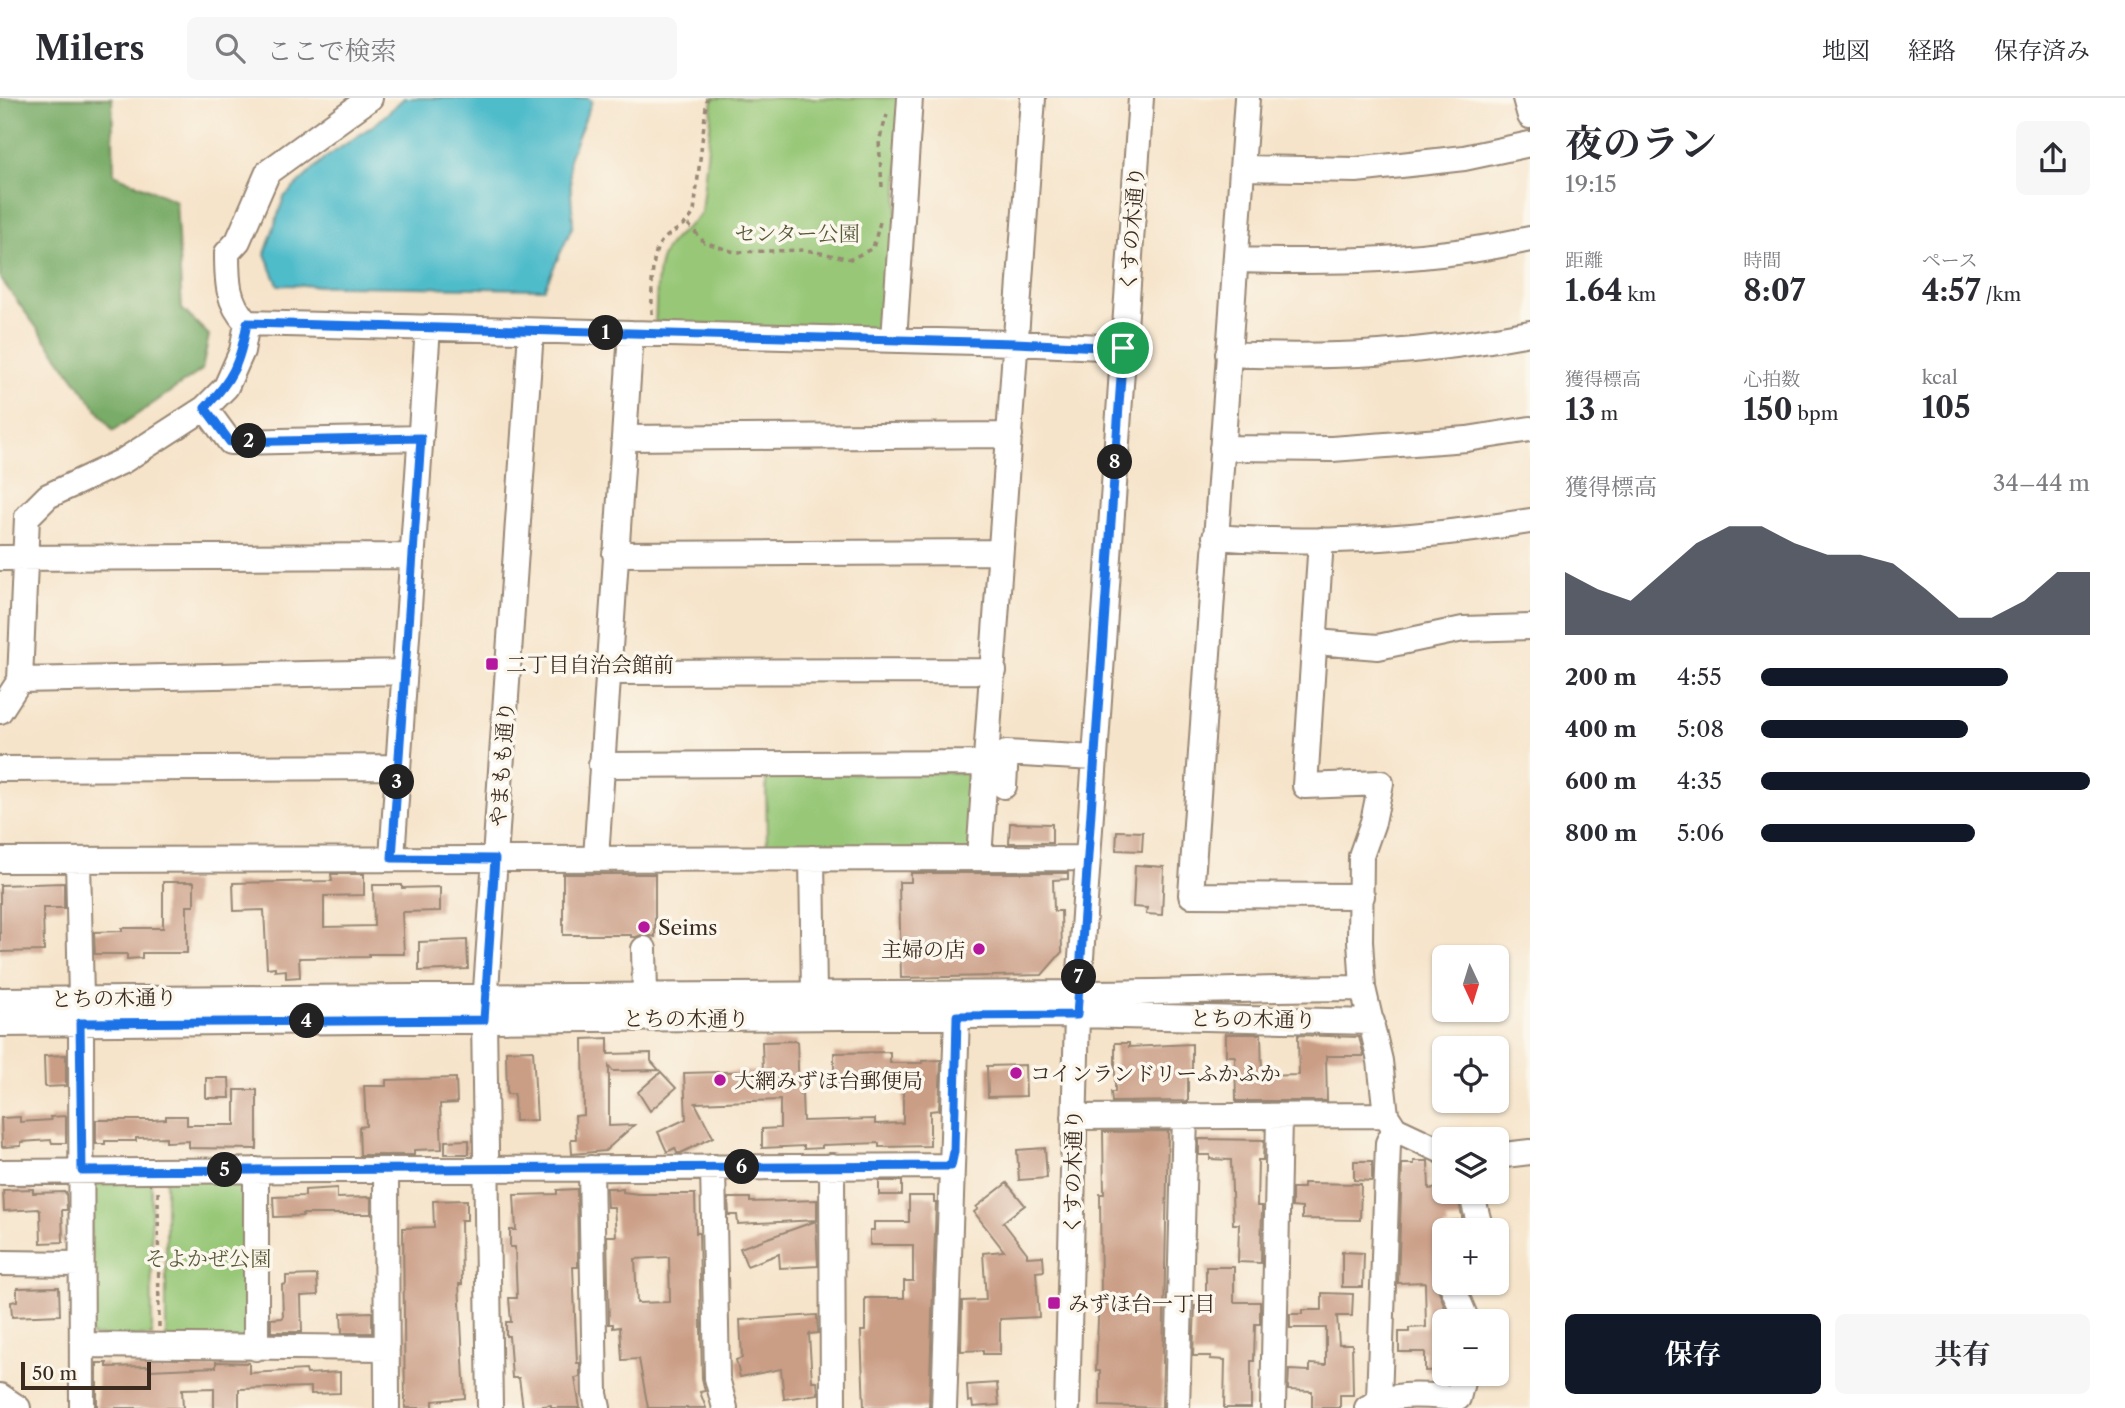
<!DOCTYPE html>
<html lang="ja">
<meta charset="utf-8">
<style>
:root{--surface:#fff;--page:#f7f7f7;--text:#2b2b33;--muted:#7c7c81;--line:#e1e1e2;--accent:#111827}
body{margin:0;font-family:"Libre Caslon Text","Noto Serif JP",serif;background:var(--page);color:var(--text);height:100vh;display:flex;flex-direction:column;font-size:26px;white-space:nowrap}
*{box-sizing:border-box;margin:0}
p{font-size:23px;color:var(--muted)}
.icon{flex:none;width:38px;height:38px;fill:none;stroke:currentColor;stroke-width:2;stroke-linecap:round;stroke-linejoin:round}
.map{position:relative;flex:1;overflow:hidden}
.sheet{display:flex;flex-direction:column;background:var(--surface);width:595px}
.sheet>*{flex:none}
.needle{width:46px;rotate:176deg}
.controls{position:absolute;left:1432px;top:847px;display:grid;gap:14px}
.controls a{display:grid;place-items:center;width:77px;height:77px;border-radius:10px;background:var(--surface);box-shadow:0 2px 5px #0004;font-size:35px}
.scale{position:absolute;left:21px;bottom:18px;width:130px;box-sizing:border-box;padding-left:7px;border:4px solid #3b2a1e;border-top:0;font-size:19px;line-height:24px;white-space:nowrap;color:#3b2a1e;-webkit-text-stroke:5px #fbf7ec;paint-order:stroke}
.pin{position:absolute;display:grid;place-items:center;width:60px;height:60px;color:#fff;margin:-30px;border:4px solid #fff;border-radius:50%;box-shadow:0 2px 7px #0007}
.km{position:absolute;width:35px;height:35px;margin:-18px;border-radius:50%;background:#222;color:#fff;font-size:19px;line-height:35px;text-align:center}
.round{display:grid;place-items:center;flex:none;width:74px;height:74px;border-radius:10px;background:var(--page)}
.summary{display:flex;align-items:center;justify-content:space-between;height:119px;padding:0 35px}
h1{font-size:38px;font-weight:700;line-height:52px}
.metrics{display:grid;grid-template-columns:repeat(3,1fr);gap:10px;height:119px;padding:7px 35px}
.metrics div{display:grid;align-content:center}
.metrics b{font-size:30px;font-weight:700}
.metrics small{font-size:19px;font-weight:400}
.metrics p{font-size:19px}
.chart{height:196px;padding:14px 35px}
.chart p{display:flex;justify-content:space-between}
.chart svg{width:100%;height:126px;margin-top:7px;fill:var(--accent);opacity:.7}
.button{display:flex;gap:14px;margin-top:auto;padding:14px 35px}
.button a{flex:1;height:80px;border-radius:10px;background:var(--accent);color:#fff;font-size:28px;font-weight:700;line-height:80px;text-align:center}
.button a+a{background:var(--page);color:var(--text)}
ul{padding:0 35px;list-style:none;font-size:23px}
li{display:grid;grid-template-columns:112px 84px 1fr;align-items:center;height:52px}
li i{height:18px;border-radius:9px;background:var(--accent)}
header{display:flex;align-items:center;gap:42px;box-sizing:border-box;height:98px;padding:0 35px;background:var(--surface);border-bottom:2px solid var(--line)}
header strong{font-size:33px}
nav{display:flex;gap:38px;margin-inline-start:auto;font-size:24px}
.search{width:490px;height:63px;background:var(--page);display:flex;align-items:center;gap:18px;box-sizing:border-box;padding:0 24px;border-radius:10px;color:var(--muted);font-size:26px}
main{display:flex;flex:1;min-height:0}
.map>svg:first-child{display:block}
.green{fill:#97c777;stroke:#69784a;stroke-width:2}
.forest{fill:#79ac68;stroke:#5a6b43;stroke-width:2}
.water{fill:#4fbcca;stroke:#457374;stroke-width:2}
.building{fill:#ca9d85;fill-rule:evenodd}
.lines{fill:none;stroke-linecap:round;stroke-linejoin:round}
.minor-casing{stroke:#988774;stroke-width:28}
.path{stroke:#988774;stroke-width:3.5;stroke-dasharray:5 5;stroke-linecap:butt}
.minor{stroke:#fff;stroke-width:24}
.route-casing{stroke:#fff;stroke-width:14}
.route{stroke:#1a73e8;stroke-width:9}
.poi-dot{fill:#b5179e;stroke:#fbf7ec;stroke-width:2.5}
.labels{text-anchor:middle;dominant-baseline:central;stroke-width:7;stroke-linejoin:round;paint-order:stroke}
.street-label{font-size:21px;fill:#3b2a1e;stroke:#fbf7ec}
.park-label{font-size:21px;fill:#575939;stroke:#fbf7ec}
.poi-label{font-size:21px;fill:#3b2a1e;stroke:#fbf7ec;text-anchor:start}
</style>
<header>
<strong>Milers</strong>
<div class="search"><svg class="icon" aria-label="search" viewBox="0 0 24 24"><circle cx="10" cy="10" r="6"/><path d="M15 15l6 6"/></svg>ここで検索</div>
<nav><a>地図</a><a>経路</a><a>保存済み</a></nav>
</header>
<main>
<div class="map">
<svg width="1530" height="1310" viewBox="0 0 1530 1310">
<rect width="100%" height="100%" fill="#fbf7ec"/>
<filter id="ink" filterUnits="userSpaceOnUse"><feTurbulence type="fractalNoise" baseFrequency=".0143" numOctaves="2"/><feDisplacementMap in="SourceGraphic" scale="14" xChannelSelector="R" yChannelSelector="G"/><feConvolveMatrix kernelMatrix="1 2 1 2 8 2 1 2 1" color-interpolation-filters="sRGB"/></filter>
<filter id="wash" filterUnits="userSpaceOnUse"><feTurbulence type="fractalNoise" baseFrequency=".00686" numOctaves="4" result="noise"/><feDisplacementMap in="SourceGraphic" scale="28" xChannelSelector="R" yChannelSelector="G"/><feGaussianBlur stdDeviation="1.57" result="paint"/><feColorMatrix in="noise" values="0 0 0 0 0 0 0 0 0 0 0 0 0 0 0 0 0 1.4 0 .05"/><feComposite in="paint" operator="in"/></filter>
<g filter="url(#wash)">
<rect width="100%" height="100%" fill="#f6e4ca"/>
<path class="green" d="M 713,0 L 904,0 L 889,229 L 881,236 L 655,224 C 657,204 655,167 666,151 C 675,137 691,128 701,115 Z
M 977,674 L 971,754 L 767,755 L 766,676 Z
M 151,1080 L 152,1238 L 91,1238 L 90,1081 Z
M 166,1080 L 249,1080 L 249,1241 L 166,1242 Z"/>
<path class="forest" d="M 0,0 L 112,0 L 114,76 L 176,103 L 182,211 L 209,237 L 202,272 L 113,333 L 0,180 Z"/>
<path class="water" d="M 404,0 L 587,0 L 592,3 L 569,61 L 573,127 L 544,191 L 278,187 L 265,156 L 284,99 L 324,61 L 378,24 Z"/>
<g id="blocks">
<path class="building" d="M 1010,725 L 1052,726 L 1052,745 L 1009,745 Z
M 1117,733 L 1143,734 L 1142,753 L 1116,752 Z
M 1135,767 L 1164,769 L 1162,817 L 1146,816 L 1147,810 L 1133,809 Z
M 911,775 L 1068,775 L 1068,781 L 1053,782 L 1054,813 L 1061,813 L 1062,854 L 1042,877 L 901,880 L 899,784 L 911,784 Z
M 331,776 L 364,776 L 364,797 L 324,798 L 324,829 L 374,828 L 373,787 L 402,787 L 402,790 L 440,789 L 440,813 L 402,814 L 404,856 L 369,856 L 369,859 L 299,860 L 300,879 L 286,880 L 286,872 L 275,873 L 275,869 L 267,870 L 264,812 L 234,813 L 233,785 L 332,783 Z
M 563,776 L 655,776 L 655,839 L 644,836 L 636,839 L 631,839 L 631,837 L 563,837 Z
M 163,784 L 194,784 L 194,808 L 187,808 L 187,855 L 142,855 L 142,860 L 127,861 L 127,856 L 95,856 L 94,834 L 122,833 L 122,830 L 163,830 Z
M 64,785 L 64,810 L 43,810 L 44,853 L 0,854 L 0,787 Z
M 467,842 L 468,871 L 419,873 L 419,844 Z
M 1226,936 L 1261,936 L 1262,978 L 1299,977 L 1298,937 L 1359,939 L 1364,958 L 1326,958 L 1327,1003 L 1236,1003 L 1235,958 L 1226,958 Z
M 608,940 L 608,956 L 651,955 L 651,963 L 659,972 L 613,973 L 609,968 L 609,1028 L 634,1027 L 605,1053 L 572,1056 L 571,1041 L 576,1041 L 575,1018 L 584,1017 L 583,941 Z
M 797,943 L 799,996 L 802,996 L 803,1023 L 875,1021 L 875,1026 L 903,1025 L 903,989 L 886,990 L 886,985 L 834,986 L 834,955 L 890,954 L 890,965 L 922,965 L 922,963 L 941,962 L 939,1012 L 930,1013 L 930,1048 L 879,1049 L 879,1045 L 822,1047 L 822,1050 L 804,1051 L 804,1048 L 762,1050 L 762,1031 L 780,1030 L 780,1002 L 695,1005 L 713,1039 L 681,1055 L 677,1055 L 675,1050 L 667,1054 L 658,1034 L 686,1021 L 684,975 L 763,973 L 762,944 Z
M 1115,945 L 1129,945 L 1129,949 L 1192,946 L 1192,975 L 1188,975 L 1188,1003 L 1112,1004 L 1111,994 L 1115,994 Z
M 533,952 L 537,1022 L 515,1023 L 514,996 L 507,996 L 506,953 Z
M 66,957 L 66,988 L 45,989 L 44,958 Z
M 1025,967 L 1026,998 L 988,999 L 987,968 Z
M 661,974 L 676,990 L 650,1013 L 638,994 Z
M 206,980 L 229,980 L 230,1000 L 206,1000 Z
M 456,980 L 457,1005 L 440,1006 L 442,1051 L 414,1052 L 414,1057 L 360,1057 L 359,1029 L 366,1028 L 364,988 L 386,988 L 386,982 Z
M 235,992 L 257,992 L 257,1051 L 189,1050 L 189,1043 L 166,1044 L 166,1039 L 136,1040 L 136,1043 L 105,1043 L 105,1046 L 96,1046 L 96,1022 L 152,1022 L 166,1021 L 166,1018 L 187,1018 L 187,1027 L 235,1027 Z
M 66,1018 L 66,1045 L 52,1045 L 51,1042 L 21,1044 L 21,1048 L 2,1049 L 1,1020 L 20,1019 L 20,1024 L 51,1022 L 50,1019 Z
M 1168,1033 L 1162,1310 L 1100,1308 L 1100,1273 L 1096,1273 L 1099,1197 L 1101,1197 L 1100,1096 L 1104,1096 L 1103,1034 Z
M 1199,1041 L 1264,1042 L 1263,1062 L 1258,1062 L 1257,1108 L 1262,1108 L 1261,1165 L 1238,1164 L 1239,1126 L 1233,1126 L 1231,1062 L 1210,1061 L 1210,1057 L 1199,1057 Z
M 469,1042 L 469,1056 L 445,1056 L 445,1043 Z
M 1045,1050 L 1047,1080 L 1019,1082 L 1017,1052 Z
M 1354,1063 L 1372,1063 L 1372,1083 L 1354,1082 Z
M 1414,1063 L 1428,1063 L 1429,1091 L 1444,1090 L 1444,1094 L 1447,1094 L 1447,1101 L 1458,1101 L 1462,1118 L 1462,1122 L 1447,1123 L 1448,1129 L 1444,1129 L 1444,1165 L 1439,1165 L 1440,1175 L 1436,1184 L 1445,1210 L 1444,1272 L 1425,1273 L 1425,1254 L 1399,1254 L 1399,1234 L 1409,1234 L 1409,1230 L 1426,1229 L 1425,1184 L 1398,1185 L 1402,1066 L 1414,1066 Z
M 879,1083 L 902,1083 L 902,1097 L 879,1097 Z
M 1007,1085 L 1025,1107 L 1003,1124 L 1027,1155 L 1027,1159 L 1043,1158 L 1044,1173 L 1036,1174 L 1039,1219 L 1000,1221 L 1000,1256 L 983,1256 L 983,1252 L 961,1253 L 962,1203 L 986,1202 L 983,1155 L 1004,1153 L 974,1114 L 978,1111 L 976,1109 Z
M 1303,1085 L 1361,1086 L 1360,1122 L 1302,1121 L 1302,1110 L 1292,1109 L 1292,1090 L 1303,1090 Z
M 337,1090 L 337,1100 L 371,1099 L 371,1116 L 302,1116 L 303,1118 L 274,1119 L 273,1099 L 305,1098 L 305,1092 Z
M 606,1090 L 615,1090 L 615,1092 L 623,1091 L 623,1094 L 638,1096 L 695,1096 L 696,1135 L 699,1135 L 702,1280 L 705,1293 L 700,1294 L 706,1310 L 648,1310 L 639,1261 L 622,1262 L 620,1229 L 613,1230 L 613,1226 L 609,1226 L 607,1138 L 616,1138 L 614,1109 L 607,1109 ZM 669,1159 L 670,1204 L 637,1205 L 635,1161 Z
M 33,1091 L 33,1095 L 66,1094 L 67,1112 L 62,1112 L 63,1144 L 41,1145 L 40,1113 L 38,1111 L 4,1113 L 3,1092 Z
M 577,1091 L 578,1169 L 573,1169 L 577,1265 L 580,1265 L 580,1279 L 575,1280 L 580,1310 L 551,1310 L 551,1307 L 523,1310 L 519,1280 L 512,1280 L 509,1238 L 506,1238 L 506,1224 L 511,1224 L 509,1200 L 517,1200 L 515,1149 L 510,1149 L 510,1132 L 516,1132 L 514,1097 L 557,1096 L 557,1092 Z
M 909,1098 L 934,1098 L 934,1104 L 936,1104 L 929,1310 L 864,1310 L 861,1233 L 865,1233 L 865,1200 L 904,1200 L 904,1183 L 913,1183 L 913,1147 L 870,1147 L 870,1132 L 874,1132 L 874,1124 L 909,1124 Z
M 728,1100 L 750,1100 L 750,1104 L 817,1102 L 817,1122 L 738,1126 L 737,1117 L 729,1117 Z
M 467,1102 L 467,1122 L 461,1122 L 462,1186 L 459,1186 L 465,1300 L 433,1303 L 433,1310 L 405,1310 L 403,1130 L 434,1129 L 433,1103 Z
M 816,1123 L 818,1168 L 780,1170 L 779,1156 L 747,1168 L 740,1150 Z
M 1342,1154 L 1364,1155 L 1363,1189 L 1342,1189 Z
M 1206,1169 L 1234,1169 L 1234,1204 L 1260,1204 L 1260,1226 L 1255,1226 L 1254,1263 L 1251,1263 L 1251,1310 L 1224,1310 L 1225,1262 L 1210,1261 L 1211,1258 L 1193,1258 L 1195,1208 L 1206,1208 Z
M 317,1177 L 318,1197 L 301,1198 L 302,1234 L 271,1234 L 271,1221 L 283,1220 L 282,1187 L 286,1186 L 286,1178 Z
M 59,1189 L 60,1217 L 12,1219 L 11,1204 L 17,1203 L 17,1190 Z
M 1322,1195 L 1353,1196 L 1352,1218 L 1337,1218 L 1339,1246 L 1352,1246 L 1353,1297 L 1340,1297 L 1340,1310 L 1312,1310 L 1312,1293 L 1288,1292 L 1289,1272 L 1310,1273 L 1310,1266 L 1326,1267 L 1326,1230 L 1290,1230 L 1290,1216 L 1302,1216 L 1302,1212 L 1322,1212 Z
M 372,1214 L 372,1235 L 342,1235 L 341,1215 Z
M 817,1217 L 818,1235 L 809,1236 L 812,1283 L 817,1283 L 818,1296 L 784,1301 L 781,1271 L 740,1279 L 736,1262 L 742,1260 L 740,1222 Z
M 216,1264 L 249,1265 L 249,1275 L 306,1272 L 307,1276 L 340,1274 L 340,1295 L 311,1296 L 311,1289 L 239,1291 L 239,1310 L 214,1310 L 214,1290 L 182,1291 L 183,1310 L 97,1310 L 97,1265 L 107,1265 L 107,1269 L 149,1268 L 150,1272 L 216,1269 Z
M 997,1285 L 999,1307 L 973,1309 L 972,1303 L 968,1304 L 967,1287 Z"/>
</g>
</g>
<g filter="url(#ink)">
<use href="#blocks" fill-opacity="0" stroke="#988774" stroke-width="2"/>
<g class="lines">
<defs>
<path id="minor" d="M 370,0 L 268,74 L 238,143 L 227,155 C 227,182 227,205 247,225 L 1015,245 L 1123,250
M 1247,0 L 1191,797 L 1362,798
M 1525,0 L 1530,18
M 1243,70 L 1356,72 L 1464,60 L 1530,46
M 1236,162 C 1336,165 1432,163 1530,141
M 894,242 L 910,0
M 1228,256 C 1334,261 1425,255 1530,235
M 205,310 L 230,344 L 421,340
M 624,340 L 1010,337
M 1222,350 L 1332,351 L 1467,341 L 1530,331
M 1215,439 C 1321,448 1425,440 1530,423
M 1321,442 L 1305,688 L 1381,685 L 1373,724 L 1361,758 L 1360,843 L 1363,890 L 1380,963 L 1386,1017 L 1395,1031 L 1444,1054
M 615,456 L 1000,454
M 0,460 L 413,458
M 1316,544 L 1378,549 L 1463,531 L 1530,529
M 608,574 L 994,573
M 20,582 L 404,574
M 0,613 L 20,582 L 27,419 L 48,398 L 123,363 L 205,310 L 226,289 L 242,253 L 247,225
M 601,667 L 986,665
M 0,671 L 398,669
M 1004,688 L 1006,655 L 1095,660
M 979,759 L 1033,0
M 392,760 L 428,229
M 596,760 L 631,235
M 812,760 L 814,896
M 0,762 L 1088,760
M 78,762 L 81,901
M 644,851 L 645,897
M 0,902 C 358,898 717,898 1075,895 C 1171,895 1267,890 1363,890
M 81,925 L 82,1310
M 0,926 L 1077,917 L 1372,924
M 1074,1019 L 1386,1017
M 1496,1058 L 1530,1054
M 832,1068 L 833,1310
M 713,1069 L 717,1280 L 725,1310
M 591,1070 L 595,1296 L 598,1310
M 256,1072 L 256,1250
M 386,1072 L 387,1310
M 0,1074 L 951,1068
M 1471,1094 L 1481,1132
M 0,1165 L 80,1166
M 1451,1185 L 1467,1223
M 82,1247 L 387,1250
M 0,1298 L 18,1310
M 1379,1302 L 1388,1045 L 1395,1031
M 490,1310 L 484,921 L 531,233
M 944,1310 L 957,918
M 1067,1310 L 1077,917 L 1141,0
M 1177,1310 L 1185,1018
M 1273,1310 L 1279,1019
M 1367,1310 C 1395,1292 1426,1298 1458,1300 L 1464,1276"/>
</defs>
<use href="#minor" class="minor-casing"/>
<path class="path" d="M 882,89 L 879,43 L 887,17
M 688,126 L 704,144 L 734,154 L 806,152 L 851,161 L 873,150 L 880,124
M 652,216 C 652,198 650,157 661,144 C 673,131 685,131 694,114 L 707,0
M 158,1094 L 159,1230"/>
<use href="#minor" class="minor"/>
</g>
</g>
<g class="lines" filter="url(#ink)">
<defs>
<path id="route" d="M 247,225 L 1015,245 L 1123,250 L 1077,917 L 957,918 L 954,1054 L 951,1068 L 82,1073 L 80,925 L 484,922 L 495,761 L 392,760 L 421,340 L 230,344 L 205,310 C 233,281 240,265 247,225 Z"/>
</defs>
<use href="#route" class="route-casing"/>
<use href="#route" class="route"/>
</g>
<g class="poi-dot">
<rect x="485" y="559" width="14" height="14" rx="3.5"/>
<circle cx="644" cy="829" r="7"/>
<circle cx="979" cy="851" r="7"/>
<circle cx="1016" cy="975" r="7"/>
<circle cx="720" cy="982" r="7"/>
<rect x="1047" y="1198" width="14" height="14" rx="3.5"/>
</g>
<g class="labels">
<g class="street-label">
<text transform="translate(1132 131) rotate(-86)">くすの木通り</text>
<text transform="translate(502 666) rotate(-86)">やまもも通り</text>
<text transform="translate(114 900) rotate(-1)">とちの木通り</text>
<text x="686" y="920">とちの木通り</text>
<text transform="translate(1253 921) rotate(1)">とちの木通り</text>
<text transform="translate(1073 1074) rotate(-89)">くすの木通り</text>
</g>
<g class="park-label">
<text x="797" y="135">センター公園</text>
<text x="208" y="1160">そよかぜ公園</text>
</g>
<g class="poi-label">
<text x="506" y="566">二丁目自治会館前</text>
<text x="658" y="829">Seims</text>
<text x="965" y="851" text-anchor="end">主婦の店</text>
<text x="1030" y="975">コインランドリーふかふか</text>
<text x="734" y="982">大網みずほ台郵便局</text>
<text x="1068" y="1205">みずほ台一丁目</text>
</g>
</g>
</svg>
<div class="controls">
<a><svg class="needle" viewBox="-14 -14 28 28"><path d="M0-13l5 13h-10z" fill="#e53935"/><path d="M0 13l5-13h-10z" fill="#7c7c81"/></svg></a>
<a><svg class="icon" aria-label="locate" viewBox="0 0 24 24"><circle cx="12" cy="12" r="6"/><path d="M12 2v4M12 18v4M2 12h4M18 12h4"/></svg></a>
<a><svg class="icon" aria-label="layers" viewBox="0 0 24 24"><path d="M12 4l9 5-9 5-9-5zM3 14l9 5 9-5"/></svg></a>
<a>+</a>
<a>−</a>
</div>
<div class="scale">50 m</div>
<div class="pin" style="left:1123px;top:250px;background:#1e9e55"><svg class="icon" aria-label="arrive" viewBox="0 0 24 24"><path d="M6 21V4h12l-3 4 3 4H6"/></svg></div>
<b class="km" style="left:606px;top:235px">1</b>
<b class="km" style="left:249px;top:343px">2</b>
<b class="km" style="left:397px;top:684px">3</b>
<b class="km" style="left:307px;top:923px">4</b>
<b class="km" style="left:225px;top:1072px">5</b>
<b class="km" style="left:742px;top:1069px">6</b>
<b class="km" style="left:1079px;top:879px">7</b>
<b class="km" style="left:1115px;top:364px">8</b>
</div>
<section class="sheet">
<div class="summary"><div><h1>夜のラン</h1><p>19:15</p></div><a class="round"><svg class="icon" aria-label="share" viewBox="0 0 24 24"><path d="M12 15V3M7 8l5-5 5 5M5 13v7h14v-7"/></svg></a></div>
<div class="metrics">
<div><p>距離</p><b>1.64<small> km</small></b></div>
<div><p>時間</p><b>8:07</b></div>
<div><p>ペース</p><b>4:57<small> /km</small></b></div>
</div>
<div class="metrics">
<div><p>獲得標高</p><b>13<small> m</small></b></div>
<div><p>心拍数</p><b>150<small> bpm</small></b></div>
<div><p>kcal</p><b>105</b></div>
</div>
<div class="chart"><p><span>獲得標高</span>34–44 m</p>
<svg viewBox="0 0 160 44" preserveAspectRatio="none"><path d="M0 44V22L10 28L20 32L30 22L40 12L50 6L60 6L70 12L80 16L90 16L100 19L110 28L120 38L130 38L140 32L150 22L160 22V44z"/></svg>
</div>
<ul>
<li><b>200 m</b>4:55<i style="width:75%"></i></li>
<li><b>400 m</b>5:08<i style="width:63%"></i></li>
<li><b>600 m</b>4:35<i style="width:100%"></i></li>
<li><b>800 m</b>5:06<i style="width:65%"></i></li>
</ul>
<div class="button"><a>保存</a><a>共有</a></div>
</section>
</main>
